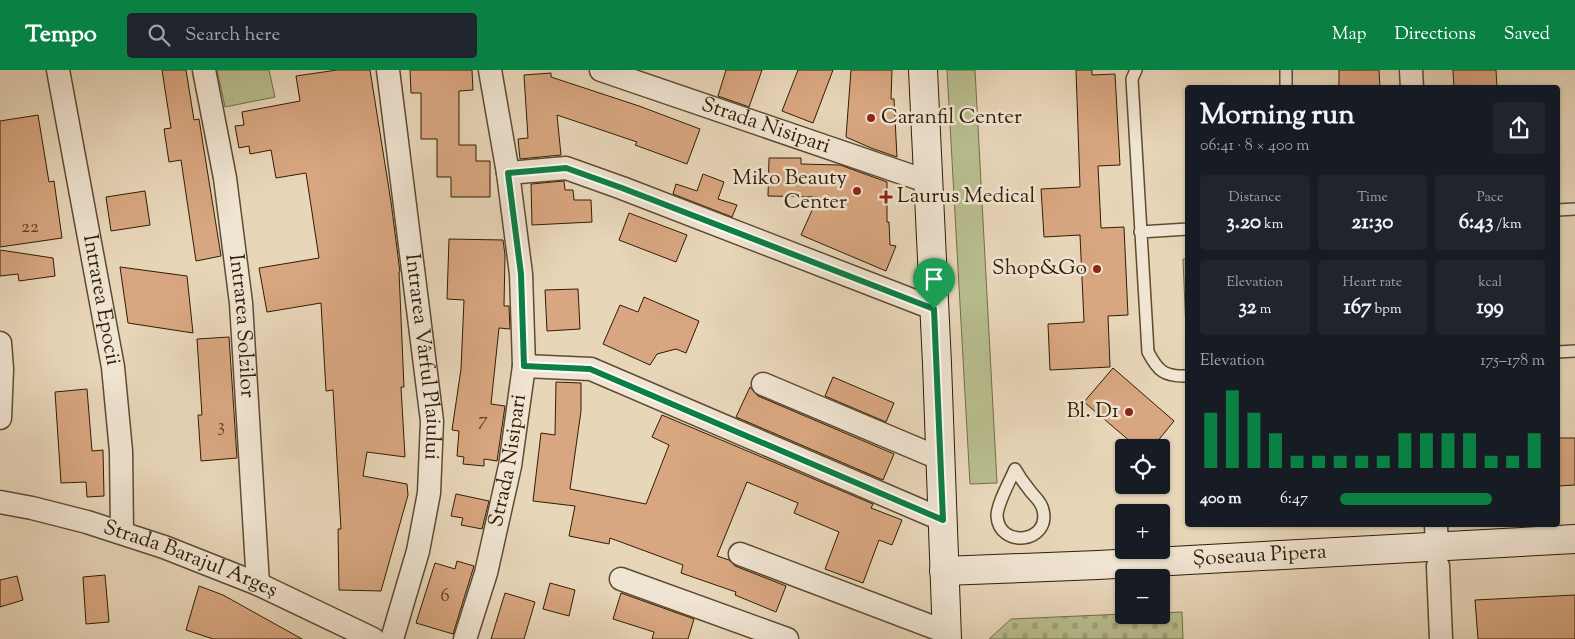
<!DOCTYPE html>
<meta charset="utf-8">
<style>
:root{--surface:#171b24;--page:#20242c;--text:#f1f3f6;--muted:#9ea1a6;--accent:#0b8043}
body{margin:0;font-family:"Sorts Mill Goudy",serif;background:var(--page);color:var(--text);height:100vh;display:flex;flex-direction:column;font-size:19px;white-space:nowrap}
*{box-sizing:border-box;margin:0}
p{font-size:16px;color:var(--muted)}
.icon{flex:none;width:28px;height:28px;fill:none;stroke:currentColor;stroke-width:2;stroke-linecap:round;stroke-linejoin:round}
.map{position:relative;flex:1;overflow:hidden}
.panel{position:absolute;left:1185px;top:15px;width:375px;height:442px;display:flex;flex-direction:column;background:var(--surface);border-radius:5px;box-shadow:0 1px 4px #0004}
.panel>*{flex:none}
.fabs{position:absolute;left:1115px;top:369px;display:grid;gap:10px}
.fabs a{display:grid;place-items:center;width:55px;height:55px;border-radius:5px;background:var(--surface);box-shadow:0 1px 4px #0004;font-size:25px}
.pin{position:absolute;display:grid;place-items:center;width:42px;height:42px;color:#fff;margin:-51px -21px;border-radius:50% 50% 50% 0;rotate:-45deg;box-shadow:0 0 5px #0007}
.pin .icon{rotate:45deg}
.round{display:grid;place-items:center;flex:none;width:52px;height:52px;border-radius:5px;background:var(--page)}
.head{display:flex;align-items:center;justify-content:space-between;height:85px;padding:0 15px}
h1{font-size:28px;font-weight:700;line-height:38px}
.stats{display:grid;grid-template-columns:repeat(3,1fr);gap:8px;height:85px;padding:5px 15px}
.stats div{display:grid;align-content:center;border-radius:5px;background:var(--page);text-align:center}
.stats b{font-size:21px;font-weight:700}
.stats small{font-size:14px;font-weight:400}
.stats p{font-size:14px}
.chart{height:140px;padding:10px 15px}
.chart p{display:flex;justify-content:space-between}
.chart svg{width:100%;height:90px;margin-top:5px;stroke:var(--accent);stroke-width:6}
ul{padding:0 15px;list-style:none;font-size:16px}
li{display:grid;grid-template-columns:80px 60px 1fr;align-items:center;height:38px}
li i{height:12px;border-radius:6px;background:var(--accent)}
header{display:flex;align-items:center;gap:30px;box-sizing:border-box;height:70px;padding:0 25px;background:var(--accent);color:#fff}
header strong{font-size:24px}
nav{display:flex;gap:28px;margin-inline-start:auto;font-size:18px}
.search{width:350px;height:45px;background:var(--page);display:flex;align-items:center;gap:12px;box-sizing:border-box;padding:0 18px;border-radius:5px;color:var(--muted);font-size:19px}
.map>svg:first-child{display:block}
.grass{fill:#b8bd8e;stroke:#746d49}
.cemetery{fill:url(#cemetery-stones);stroke:#746d49}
.building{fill:#d8a680;stroke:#301d04}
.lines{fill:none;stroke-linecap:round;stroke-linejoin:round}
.lane-casing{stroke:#5e4b31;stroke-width:14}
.street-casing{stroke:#5e4b31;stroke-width:25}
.secondary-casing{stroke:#301d04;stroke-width:30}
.lane{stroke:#f0e4d2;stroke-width:11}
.street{stroke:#f0e4d2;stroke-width:22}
.secondary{stroke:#f0e4d2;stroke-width:28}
.route-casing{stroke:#fff;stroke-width:10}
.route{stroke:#0b8043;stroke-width:6}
.poi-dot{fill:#8f2418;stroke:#f0e4d2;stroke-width:2}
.labels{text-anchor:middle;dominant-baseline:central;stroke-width:5;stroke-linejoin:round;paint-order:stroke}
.number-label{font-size:19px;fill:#5a3f23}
.poi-label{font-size:21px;fill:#301d04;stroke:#f0e4d2;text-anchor:end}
.street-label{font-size:21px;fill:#301d04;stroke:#f0e4d2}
</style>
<header>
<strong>Tempo</strong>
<div class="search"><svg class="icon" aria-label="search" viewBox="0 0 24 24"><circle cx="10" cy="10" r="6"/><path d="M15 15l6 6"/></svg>Search here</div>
<nav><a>Map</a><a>Directions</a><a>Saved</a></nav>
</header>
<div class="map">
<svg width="1575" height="569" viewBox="0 0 1575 569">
<defs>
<pattern id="cemetery-stones" width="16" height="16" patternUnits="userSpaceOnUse" patternTransform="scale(1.25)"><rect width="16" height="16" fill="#b8bd8e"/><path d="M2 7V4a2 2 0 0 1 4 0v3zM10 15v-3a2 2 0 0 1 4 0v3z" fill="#9ea279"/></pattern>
</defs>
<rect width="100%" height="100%" fill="#e8d6b9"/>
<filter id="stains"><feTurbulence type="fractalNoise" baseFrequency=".004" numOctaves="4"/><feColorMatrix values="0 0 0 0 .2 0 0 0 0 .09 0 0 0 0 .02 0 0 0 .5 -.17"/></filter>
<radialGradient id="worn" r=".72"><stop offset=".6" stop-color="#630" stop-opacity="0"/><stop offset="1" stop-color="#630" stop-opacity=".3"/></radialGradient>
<path class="grass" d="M 217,0 L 269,0 L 275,27 L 225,37 Z
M 947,0 L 975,0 L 997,413 L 970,414 Z
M 1183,189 L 1187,189 L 1187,284 Z"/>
<path class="cemetery" d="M 1182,542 L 1183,569 L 989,569 L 1011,549 L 1124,544 L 1161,545 L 1161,543 Z"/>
<path class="building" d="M 162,0 L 186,0 L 194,50 L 199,49 L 221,186 L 196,191 L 181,90 L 169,92 L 164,59 L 171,58 Z
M 337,0 L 370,0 L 391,132 L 400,202 L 399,202 L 404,317 L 401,317 L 405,387 L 367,382 L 363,406 L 407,414 L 408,425 L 381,521 L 339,520 L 338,459 L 341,459 L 333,320 L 326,321 L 321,233 L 267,242 L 259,198 L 319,188 L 306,103 L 276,108 L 271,80 L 250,84 L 249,76 L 239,78 L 235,56 L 244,55 L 242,42 L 300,31 L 296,6 Z
M 410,0 L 472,0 L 473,20 L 459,21 L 459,75 L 476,75 L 476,91 L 490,91 L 490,127 L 451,127 L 451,107 L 437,107 L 437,69 L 421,69 L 421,23 L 411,23 Z
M 726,0 L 762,0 L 749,37 L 718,26 Z
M 798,0 L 833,0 L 813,53 L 782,41 Z
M 851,0 L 892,0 L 891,29 L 894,29 L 897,87 L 871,78 L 846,67 Z
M 1076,0 L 1092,0 L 1092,5 L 1115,4 L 1120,95 L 1098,96 L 1101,158 L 1124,157 L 1128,245 L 1108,246 L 1110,297 L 1050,300 L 1048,254 L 1084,252 L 1080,165 L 1044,167 L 1041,119 L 1080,117 Z
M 1339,0 L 1379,0 L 1380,18 L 1339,18 Z
M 1453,0 L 1496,0 L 1497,18 L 1454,18 Z
M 551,3 L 551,7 L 639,36 L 700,59 L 687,94 L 635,75 L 637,72 L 557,45 L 561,85 L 520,89 L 518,69 L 528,68 L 524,5 Z
M 38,45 L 49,112 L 54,111 L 62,168 L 0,177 L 0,51 Z
M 769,88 L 801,88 L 801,94 L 840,95 L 887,112 L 887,152 L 889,152 L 890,175 L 896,176 L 886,201 L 801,165 L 818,127 L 768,126 Z
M 703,104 L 724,112 L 718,129 L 737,135 L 732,147 L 673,124 L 676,114 L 697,121 Z
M 564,111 L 565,120 L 573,120 L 574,130 L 591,130 L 592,152 L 532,155 L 531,114 Z
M 145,121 L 150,155 L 111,161 L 106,127 Z
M 629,143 L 687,165 L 676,192 L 619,170 Z
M 449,169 L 503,170 L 505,185 L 504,236 L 509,236 L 510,259 L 499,258 L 491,334 L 505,336 L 497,391 L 484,389 L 484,396 L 463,394 L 464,387 L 457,386 L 459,361 L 452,360 L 461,299 L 464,230 L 447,229 Z
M 0,180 L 53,188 L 55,206 L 19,211 L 18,204 L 0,206 Z
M 120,197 L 187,206 L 193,263 L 128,253 Z
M 578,219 L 580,259 L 547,261 L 545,220 Z
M 644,227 L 699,251 L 686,283 L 676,279 L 657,284 L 650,295 L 603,274 L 620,235 L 638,242 Z
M 229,267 L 237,388 L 201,391 L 198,345 L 202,345 L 197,269 Z
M 1113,298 L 1174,351 L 1152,378 L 1138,378 L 1084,332 Z
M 833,307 L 894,333 L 886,352 L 825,326 Z
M 556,312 L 581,313 L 581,341 L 570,419 L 646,434 L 669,375 L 652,367 L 662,345 L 873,434 L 871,438 L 902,450 L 892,475 L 879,470 L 863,513 L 825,499 L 839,462 L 794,443 L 798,433 L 747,412 L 717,486 L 729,490 L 735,496 L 786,516 L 776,542 L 735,525 L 736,522 L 681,503 L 683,495 L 610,468 L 609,474 L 569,466 L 575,436 L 533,431 L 541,363 L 555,365 Z
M 750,317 L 758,326 L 894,384 L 883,410 L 736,347 Z
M 87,319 L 92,381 L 103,380 L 104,426 L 87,427 L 86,412 L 61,413 L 55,322 Z
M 1558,368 L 1575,368 L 1575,415 L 1558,416 Z
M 456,424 L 489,431 L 482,459 L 461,455 L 463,448 L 451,446 Z
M 457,491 L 474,496 L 453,564 L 416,553 L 435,493 L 455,499 Z
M 105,505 L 109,552 L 86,554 L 83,507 Z
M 17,506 L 23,530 L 0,537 L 0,510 Z
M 550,513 L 575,520 L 569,546 L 543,539 Z
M 199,516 L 223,525 L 302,569 L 213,569 L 186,560 Z
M 505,523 L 535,532 L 524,569 L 491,569 Z
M 621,523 L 694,549 L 688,569 L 652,569 L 654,562 L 613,549 Z
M 1575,525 L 1575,569 L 1478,569 L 1475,530 Z"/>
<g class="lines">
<defs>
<path id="lane" d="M 1136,0 L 1132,9 L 1148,282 C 1158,301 1164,307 1188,306
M 1286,0 L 1286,18
M 1558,140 L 1575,139
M 1140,162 L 1188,159
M 1558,282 L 1575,281
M 1015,399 C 1019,406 1023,412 1028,418 C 1033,426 1041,430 1043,440 C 1051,473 999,479 997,446 C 997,434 1010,411 1015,399 Z"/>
<g id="street">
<path id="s1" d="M 58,0 L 113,297 L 121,381 L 122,462"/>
<path id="s2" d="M 204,0 L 225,108 L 241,233 L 258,514"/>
<path id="s3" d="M 388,0 L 432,351 L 429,423 L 418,481 L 392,569"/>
<path id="s4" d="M 601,0 L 929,112"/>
<path d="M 1411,0 L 1412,18"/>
<path d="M 508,103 L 566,98 L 622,118 L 935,239"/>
<path d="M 0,273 L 2,299 L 0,348"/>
<path d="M 524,296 L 591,299 L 943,450"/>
<path d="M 763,314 L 941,389"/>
<path id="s5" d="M 0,432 L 32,438 L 87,452 L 164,477 L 258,514 L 373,569"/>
<path d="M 1436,455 L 1437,477"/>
<path d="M 740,484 L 946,562"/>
<path d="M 1438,496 L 1441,569"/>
<path d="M 621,509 L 787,569"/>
<path id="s6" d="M 465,569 L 486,503 L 510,396 L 524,296 L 521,204 L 508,103 L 490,0"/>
</g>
<g id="secondary">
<path d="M 923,0 L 937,294 L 947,569"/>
<path id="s7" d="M 944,501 L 1098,495 L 1575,469"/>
</g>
</defs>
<use href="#lane" class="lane-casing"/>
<use href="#street" class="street-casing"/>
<use href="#secondary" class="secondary-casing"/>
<use href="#lane" class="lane"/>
<use href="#street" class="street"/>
<use href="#secondary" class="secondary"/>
</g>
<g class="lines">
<defs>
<path id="route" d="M 566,98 L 622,118 L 934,239 L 943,450 L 590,299 L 524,296 L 521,204 L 508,103 Z"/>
</defs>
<use href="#route" class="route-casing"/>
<use href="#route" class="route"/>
</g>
<g class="poi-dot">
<circle cx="871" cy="48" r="5"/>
<circle cx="857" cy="121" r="5"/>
<path d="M883.5 119.5h5v5h5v5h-5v5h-5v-5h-5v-5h5z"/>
<circle cx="1097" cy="199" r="5"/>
<circle cx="1129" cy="342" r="5"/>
</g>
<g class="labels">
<g class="number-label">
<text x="30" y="157">22</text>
<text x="483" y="350">7</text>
<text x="221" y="356">3</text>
<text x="445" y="526">6</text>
</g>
<g class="poi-label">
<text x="881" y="48" text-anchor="start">Caranfil Center</text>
<text x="847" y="109">Miko Beauty<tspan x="847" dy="24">Center</tspan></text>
<text x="897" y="127" text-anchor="start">Laurus Medical</text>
<text x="1087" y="199">Shop&amp;Go</text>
<text x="1119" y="342">Bl. D1</text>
</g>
<g class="street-label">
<text stroke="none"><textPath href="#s4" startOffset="174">Strada Nisipari</textPath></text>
<text stroke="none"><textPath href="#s1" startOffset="234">Intrarea Epocii</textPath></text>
<text stroke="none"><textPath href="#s2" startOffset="259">Intrarea Solzilor</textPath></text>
<text stroke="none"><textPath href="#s3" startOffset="289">Intrarea Vârful Plaiului</textPath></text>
<text stroke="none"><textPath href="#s6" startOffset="184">Strada Nisipari</textPath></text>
<text stroke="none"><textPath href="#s7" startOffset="316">Șoseaua Pipera</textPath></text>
<text stroke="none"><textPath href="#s5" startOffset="199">Strada Barajul Argeș</textPath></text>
</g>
</g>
<rect width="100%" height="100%" filter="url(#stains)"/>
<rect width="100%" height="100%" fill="url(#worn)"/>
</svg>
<div class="fabs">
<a><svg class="icon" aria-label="locate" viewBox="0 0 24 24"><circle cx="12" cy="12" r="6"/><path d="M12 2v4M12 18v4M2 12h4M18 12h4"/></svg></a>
<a>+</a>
<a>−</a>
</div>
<div class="pin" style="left:934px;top:239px;background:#1e9e55"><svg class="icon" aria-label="arrive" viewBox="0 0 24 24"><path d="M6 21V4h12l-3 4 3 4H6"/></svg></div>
<section class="panel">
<div class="head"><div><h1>Morning run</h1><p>06:41 · 8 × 400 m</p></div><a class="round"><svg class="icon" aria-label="share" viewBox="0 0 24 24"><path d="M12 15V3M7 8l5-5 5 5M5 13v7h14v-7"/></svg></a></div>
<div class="stats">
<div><p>Distance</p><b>3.20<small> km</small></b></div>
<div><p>Time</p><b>21:30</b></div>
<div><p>Pace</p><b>6:43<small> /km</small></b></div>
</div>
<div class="stats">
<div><p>Elevation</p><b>32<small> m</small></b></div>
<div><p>Heart rate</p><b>167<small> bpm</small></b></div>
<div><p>kcal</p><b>199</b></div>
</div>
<div class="chart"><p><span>Elevation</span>175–178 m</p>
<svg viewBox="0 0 160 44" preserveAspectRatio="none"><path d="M5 44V17M15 44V6M25 44V17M35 44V27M45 44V38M55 44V38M65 44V38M75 44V38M85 44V38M95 44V27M105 44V27M115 44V27M125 44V27M135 44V38M145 44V38M155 44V27"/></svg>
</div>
<ul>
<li><b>400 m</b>6:47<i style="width:74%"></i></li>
</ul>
</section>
</div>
